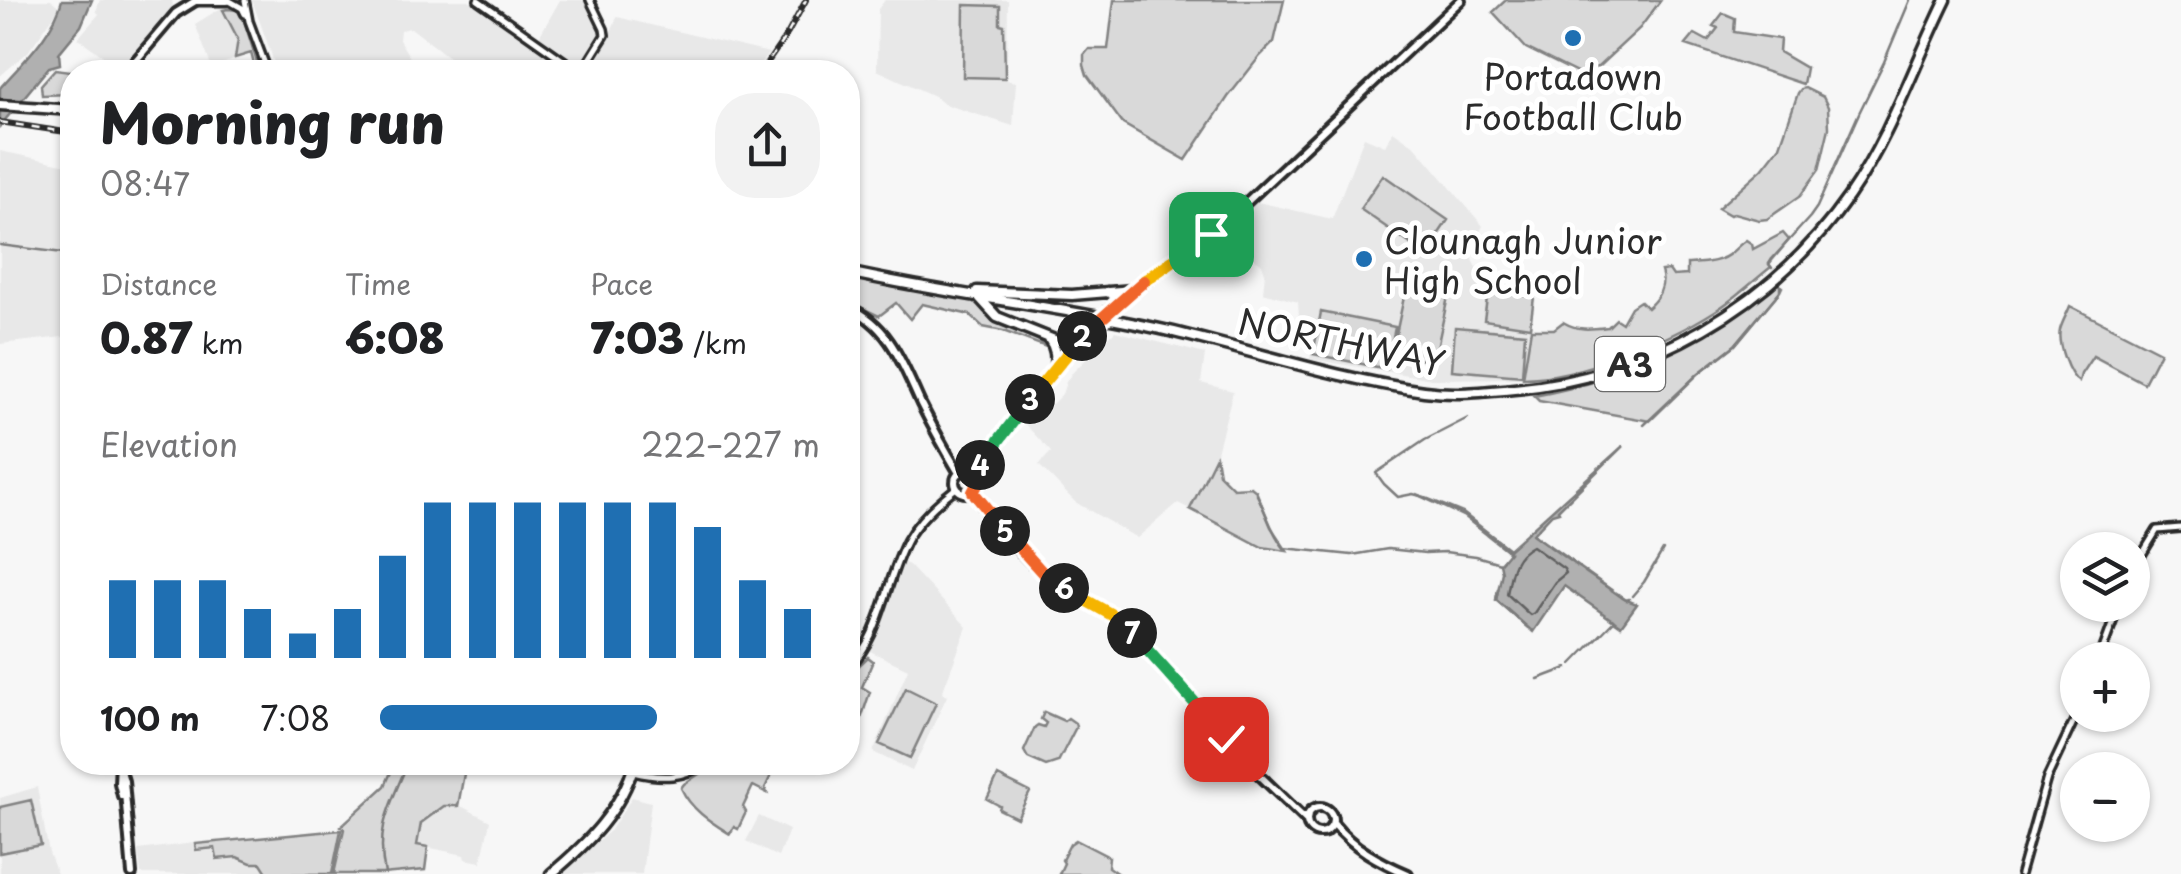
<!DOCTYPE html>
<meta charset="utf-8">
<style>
:root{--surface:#fff;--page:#f2f2f2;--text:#202124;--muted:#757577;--accent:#1f6fb2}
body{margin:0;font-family:"Playpen Sans",sans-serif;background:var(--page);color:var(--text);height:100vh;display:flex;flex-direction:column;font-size:38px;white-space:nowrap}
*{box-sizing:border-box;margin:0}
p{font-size:32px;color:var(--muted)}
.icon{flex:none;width:55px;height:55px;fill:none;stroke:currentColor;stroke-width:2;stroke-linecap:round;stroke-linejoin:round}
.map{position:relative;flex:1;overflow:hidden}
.sheet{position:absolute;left:60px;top:60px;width:800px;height:715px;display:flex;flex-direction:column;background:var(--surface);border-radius:40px;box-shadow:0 2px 8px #0004}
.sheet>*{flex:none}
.fabs{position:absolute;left:2060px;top:532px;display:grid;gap:20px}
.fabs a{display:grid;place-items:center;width:90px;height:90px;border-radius:50%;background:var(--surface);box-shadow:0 2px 8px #0004;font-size:50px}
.pin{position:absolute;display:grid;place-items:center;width:85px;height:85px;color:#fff;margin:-42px;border-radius:20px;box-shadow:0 5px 15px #0006}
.km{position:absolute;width:50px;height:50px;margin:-25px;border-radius:50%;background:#222;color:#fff;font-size:28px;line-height:50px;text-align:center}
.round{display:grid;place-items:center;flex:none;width:105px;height:105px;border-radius:40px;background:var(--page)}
.overview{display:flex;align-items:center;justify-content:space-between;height:170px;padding:0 40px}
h1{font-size:55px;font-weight:800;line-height:75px}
.figures{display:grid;grid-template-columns:repeat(3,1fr);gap:15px;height:170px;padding:10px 40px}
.figures div{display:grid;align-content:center}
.figures b{font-size:42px;font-weight:800}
.figures small{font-size:28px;font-weight:400}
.figures p{font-size:28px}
.chart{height:280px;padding:20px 40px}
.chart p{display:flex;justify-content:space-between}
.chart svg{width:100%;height:180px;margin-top:10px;stroke:var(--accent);stroke-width:6}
ul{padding:0 40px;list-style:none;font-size:32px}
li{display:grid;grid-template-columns:160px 120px 1fr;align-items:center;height:75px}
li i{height:25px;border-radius:12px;background:var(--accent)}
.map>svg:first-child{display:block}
.built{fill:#e8e8e8}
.green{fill:#d9d9d9;stroke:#828282;stroke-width:2.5}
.water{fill:#b0b0b0;stroke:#7b7b7b;stroke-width:2.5}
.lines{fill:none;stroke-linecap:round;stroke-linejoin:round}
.shore{stroke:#606060;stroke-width:2.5}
.stream{stroke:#7b7b7b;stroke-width:2.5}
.tertiary-casing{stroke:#2b2b2b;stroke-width:12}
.secondary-casing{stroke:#2b2b2b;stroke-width:14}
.primary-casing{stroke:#2b2b2b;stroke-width:15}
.trunk-casing{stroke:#2b2b2b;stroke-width:15}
.tertiary{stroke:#fff;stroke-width:5}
.secondary{stroke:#fff;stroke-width:6}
.primary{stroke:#fff;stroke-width:8}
.trunk{stroke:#fff;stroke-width:8}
.rail-casing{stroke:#2b2b2b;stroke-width:6}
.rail{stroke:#fff;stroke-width:2.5;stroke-dasharray:8;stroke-linecap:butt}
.secondary-bridge-casing{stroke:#2b2b2b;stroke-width:14;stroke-linecap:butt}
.secondary-bridge{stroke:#fff;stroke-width:6}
.split-1-casing{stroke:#fff;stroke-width:20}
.split-2-casing{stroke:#fff;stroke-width:20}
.split-3-casing{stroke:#fff;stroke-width:20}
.split-4-casing{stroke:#fff;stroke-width:20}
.split-5-casing{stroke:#fff;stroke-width:20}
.split-6-casing{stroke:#fff;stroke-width:20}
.split-7-casing{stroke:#fff;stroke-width:20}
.split-8-casing{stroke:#fff;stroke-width:20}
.split-9-casing{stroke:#fff;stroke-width:20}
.split-1{stroke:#f5b400;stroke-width:12}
.split-2{stroke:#f0652b;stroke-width:12}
.split-3{stroke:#f5b400;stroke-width:12}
.split-4{stroke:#22a559;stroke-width:12}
.split-5{stroke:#f0652b;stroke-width:12}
.split-6{stroke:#f0652b;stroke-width:12}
.split-7{stroke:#f5b400;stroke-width:12}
.split-8{stroke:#22a559;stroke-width:12}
.split-9{stroke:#22a559;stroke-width:12}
.poi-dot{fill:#1f6fb2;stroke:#fff;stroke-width:4}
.labels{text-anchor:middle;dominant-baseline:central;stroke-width:10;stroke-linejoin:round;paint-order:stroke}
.shield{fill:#fff;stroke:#6b6b6b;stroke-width:2.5}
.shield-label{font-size:32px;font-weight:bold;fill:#2b2b2b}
.poi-label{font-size:35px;fill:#2b2b2b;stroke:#fff}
.street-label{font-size:35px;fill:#2b2b2b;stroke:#fff}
</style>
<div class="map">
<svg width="2181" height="874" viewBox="0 0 2181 874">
<rect width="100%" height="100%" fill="#f7f7f7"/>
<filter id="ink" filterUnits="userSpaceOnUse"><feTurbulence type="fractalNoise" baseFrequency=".01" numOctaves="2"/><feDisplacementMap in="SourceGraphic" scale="20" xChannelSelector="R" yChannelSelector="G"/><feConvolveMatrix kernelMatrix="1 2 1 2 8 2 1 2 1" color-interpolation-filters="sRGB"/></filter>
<g filter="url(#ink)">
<path class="built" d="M 0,0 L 51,0 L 60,7 L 28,52 L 0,76 Z
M 100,0 L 172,0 L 173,5 L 121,69 L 78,38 L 99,14 L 96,11 Z
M 252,0 L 469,0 L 573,72 L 468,72 L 411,28 L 400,30 L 399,40 L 419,72 L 276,72 L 271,53 Z
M 560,0 L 587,0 L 603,37 L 582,67 L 539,37 Z
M 885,0 L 1008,0 L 1007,80 L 1016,82 L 1013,126 L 944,104 L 934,96 L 877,70 L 878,9 Z
M 221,8 L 238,39 L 233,60 L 212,68 L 195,24 Z
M 617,17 L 718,41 L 769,53 L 753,72 L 703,72 L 701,69 L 698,72 L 586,72 L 608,39 Z
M 1393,131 L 1416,147 L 1483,226 L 1469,252 L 1487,287 L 1536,297 L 1523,378 L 1432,379 L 1310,359 L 1317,323 L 1299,318 L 1298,302 L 1263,292 L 1265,273 L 1262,264 L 1249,254 L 1219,250 L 1205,243 L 1253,201 L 1332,219 L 1364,137 L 1385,146 Z
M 0,151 L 72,166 L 72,229 L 68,259 L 72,336 L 0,344 Z
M 1115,331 L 1205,354 L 1201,383 L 1233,391 L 1216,456 L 1190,509 L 1178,503 L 1137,538 L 1075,502 L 1039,465 L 1051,452 L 1023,422 L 1038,407 L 1052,404 L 1062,394 L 1066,382 L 1072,373 Z
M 904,563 L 909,565 L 967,627 L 942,693 L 947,696 L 912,771 L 873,752 L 908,669 L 870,651 L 899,569 Z
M 37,787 L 49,853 L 57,874 L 0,874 L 0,798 Z
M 632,797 L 651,802 L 642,874 L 561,874 L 611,830 Z
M 444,806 L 461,806 L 490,821 L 481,862 L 465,859 L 464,855 L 417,845 L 421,823 Z
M 759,816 L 789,830 L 778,857 L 746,841 Z
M 218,840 L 262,861 L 270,874 L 141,874 L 138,850 Z"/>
<path class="green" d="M 1114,0 L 1284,0 L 1274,42 L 1260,56 L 1228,97 L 1186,160 L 1123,124 L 1087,75 L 1084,65 L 1084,55 L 1089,49 L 1108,49 Z
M 1506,0 L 1661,0 L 1640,28 L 1598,67 L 1591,68 L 1592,72 L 1585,77 L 1526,48 L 1493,12 Z
M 964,5 L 1000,6 L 1000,24 L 1004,25 L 1005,78 L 963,77 Z
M 228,9 L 238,10 L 243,17 L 260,72 L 256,72 L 251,53 L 235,58 L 238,39 L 223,10 Z
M 1723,13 L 1735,18 L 1734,32 L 1780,39 L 1779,52 L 1806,68 L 1803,84 L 1686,45 L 1695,34 L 1708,41 L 1718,28 L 1713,26 Z
M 55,69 L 78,72 L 72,72 L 72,94 L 42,95 L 41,85 Z
M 1805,88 L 1823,97 L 1828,107 L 1829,128 L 1819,170 L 1800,196 L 1767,219 L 1759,220 L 1734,213 L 1730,215 L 1718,208 L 1762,169 L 1780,146 L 1798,93 L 1801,89 Z
M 1383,175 L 1448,220 L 1425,254 L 1360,209 Z
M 1783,233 L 1789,240 L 1769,264 L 1771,267 C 1752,282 1736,298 1715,311 C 1668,341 1579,378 1523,378 L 1531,329 L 1554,329 L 1563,322 C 1578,331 1591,329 1608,327 L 1616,319 L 1622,323 L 1631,307 L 1640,301 L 1647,308 C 1658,299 1666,286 1661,271 L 1669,270 L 1673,276 L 1687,275 L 1687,264 C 1702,263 1721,263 1732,252 C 1737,248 1741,243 1746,240 L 1752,244 L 1753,249 Z
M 848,275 L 977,301 C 987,313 995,321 1009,328 C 1022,334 1037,336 1046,347 L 1003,331 L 983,327 L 970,315 L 922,304 L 910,319 L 896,303 L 879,316 L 848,301 Z
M 1407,283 L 1449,292 L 1434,362 L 1392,353 Z
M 1777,283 L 1782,287 L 1780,291 L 1735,345 L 1699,373 L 1650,421 L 1539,401 L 1534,396 C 1625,379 1707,344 1777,283 Z
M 1488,291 L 1534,297 L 1530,327 L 1484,320 Z
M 2070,306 L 2160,352 L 2144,383 L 2093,356 L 2081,374 L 2079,382 C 2068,375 2057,343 2060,330 C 2062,322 2067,314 2070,306 Z
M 1321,312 L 1395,327 L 1387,369 L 1313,354 Z
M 1455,327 L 1525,333 L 1522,376 L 1452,370 Z
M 1216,456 L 1219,474 L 1233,488 L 1251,487 L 1256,491 L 1271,527 L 1287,551 L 1262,547 L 1190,509 Z
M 868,657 L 873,661 L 862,687 L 870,692 L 860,722 L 848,745 L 848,676 Z
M 906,688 L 936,703 L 910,758 L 879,744 Z
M 1044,712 L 1064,721 L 1068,718 L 1075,723 L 1076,727 L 1058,762 L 1046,766 L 1028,758 L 1024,751 L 1035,727 L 1038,725 L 1044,727 L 1046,723 L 1041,719 Z
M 395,763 L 466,763 L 458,806 L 444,806 L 421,823 L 417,845 L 428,847 L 425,870 L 382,874 L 334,874 L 344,829 L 341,826 L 385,786 Z
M 716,763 L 777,763 L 765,788 L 767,793 L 753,786 L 743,807 L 746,812 L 738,829 L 734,827 L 730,834 C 711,822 691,810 681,788 L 684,784 Z
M 998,776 L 1030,792 L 1017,818 L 999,809 L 1000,806 L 987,799 Z
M 31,800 L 41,845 L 0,853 L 0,807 Z
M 341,830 L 332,874 L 268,874 L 261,863 L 251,863 L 237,857 L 217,859 L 215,848 L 196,850 L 195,844 Z
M 1076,840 L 1109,857 L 1108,867 L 1118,874 L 1059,874 L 1064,863 L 1062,860 L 1070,844 Z"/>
<path class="water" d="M 62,0 L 92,0 L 81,26 L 59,53 L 60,64 L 49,67 L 0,126 L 0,88 C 22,63 54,33 62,0 Z
M 1623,446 L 1558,510 L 1559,512 L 1552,514 L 1533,534 L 1624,599 L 1637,604 L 1621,626 L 1564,586 L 1533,632 L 1496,600 L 1502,572 L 1500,563 L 1509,552 L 1463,516 L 1416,494 L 1463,513 L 1509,549 Z"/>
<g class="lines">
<path class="shore" d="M 1532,546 L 1564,569 L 1566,573 L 1555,582 L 1534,613 L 1530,615 L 1507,594 C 1511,574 1512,556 1532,546 Z"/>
<path class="stream" d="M 0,245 L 71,254
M 1772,268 L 1769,264 L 1772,259 L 1810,217 L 1817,207 L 1859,113 L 1884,62 L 1910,0
M 1644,425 L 1699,373 L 1735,345 L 1780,291 L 1780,284
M 1257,495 C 1267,513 1271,532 1284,548 L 1352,555 L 1388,549 L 1425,553 L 1445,552 L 1476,556 L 1500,563 L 1503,560
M 1425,497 L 1413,494 L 1398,497 L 1384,484 L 1376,473 L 1425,440 L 1468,418
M 1532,534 L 1578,567
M 1585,572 L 1611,590
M 1498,589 L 1496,600 L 1528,628
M 1618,594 L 1626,600 L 1629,599
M 1632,596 L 1644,582 L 1663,550
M 1572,664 L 1614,621 L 1612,619
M 1538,679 L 1567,668
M 385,874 C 375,826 391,805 408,762"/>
<defs>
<path id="tertiary" d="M 228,0 L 242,8 L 245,14
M 245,0 L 249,21 L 268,72
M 478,0 L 580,72
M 582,72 L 605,35 L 604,29 L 590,0
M 2132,571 L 2157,530 L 2181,528
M 2099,660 L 2119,605
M 848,669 C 882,635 885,582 907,540 C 918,520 938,502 956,488
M 633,772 C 662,779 683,779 708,762
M 2020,874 L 2047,778 L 2078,712"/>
<path id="secondary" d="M 126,72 L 176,13 L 197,0
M 72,251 L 72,279
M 1116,304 L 1232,216 L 1461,0
M 848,307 C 890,325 903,365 921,404 C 933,428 946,451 959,473
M955 482a11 11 0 1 1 22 0a11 11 0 1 1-22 0Z
M 974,474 L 1033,395 L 1090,327
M 973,492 C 990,518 1027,563 1052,581 C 1076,598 1104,608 1127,627 L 1249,765 L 1307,821
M 120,762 L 119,783 L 122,796
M 121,771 L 124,781 L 132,874
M1307 820a13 13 0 1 1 26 0a13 13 0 1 1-26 0Z
M 1333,823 C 1353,848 1380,862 1408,874"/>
<path id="primary" d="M 196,0 L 227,0
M 551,874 C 588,843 621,811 635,762"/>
<path id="trunk" d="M 0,105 L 72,110
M 848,272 C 955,296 1066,307 1174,332 C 1257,352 1339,379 1424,391 C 1454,395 1483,392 1514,389 C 1647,377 1772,307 1849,196 C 1891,135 1914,65 1946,0
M 977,291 L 1072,295 L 1133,290
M 1107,292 L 1113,295 L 1117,303
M 977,295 L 997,317 L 1072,347
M 1049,339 C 1056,349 1056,356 1055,368"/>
</defs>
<use href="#tertiary" class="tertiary-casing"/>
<use href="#secondary" class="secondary-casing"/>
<use href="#primary" class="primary-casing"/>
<use href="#trunk" class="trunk-casing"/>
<use href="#tertiary" class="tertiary"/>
<use href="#secondary" class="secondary"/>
<use href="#primary" class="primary"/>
<use href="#trunk" class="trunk"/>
<defs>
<path id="rail" d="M 761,72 L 788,33 L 806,0
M 0,122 L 72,133"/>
</defs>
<use href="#rail" class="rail-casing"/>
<use href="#rail" class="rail"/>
<defs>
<path id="secondary-bridge" d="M 1090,327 L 1111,308"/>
</defs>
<use href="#secondary-bridge" class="secondary-bridge-casing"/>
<use href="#secondary-bridge" class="secondary-bridge"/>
</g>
</g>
<g class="lines" filter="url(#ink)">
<defs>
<path id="split-1" d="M 1144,281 L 1211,234"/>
<path id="split-2" d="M 1082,336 L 1144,281"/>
<path id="split-3" d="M 1030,399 L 1082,336"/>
<path id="split-4" d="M 980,465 L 1030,399"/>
<path id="split-5" d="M 980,465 L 974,474 L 978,483 L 973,492 L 1005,531"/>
<path id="split-6" d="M 1005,531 L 1042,572 L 1064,588"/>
<path id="split-7" d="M 1064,588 L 1112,615 L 1132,633"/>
<path id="split-8" d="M 1132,633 L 1187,694"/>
<path id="split-9" d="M 1187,694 L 1226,739"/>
</defs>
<use href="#split-1" class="split-1-casing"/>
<use href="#split-2" class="split-2-casing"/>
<use href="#split-3" class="split-3-casing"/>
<use href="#split-4" class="split-4-casing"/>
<use href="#split-5" class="split-5-casing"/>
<use href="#split-6" class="split-6-casing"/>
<use href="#split-7" class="split-7-casing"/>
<use href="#split-8" class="split-8-casing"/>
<use href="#split-9" class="split-9-casing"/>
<use href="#split-1" class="split-1"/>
<use href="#split-2" class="split-2"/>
<use href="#split-3" class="split-3"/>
<use href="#split-4" class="split-4"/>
<use href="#split-5" class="split-5"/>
<use href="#split-6" class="split-6"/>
<use href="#split-7" class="split-7"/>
<use href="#split-8" class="split-8"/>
<use href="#split-9" class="split-9"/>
</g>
<g class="poi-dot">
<circle cx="1573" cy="38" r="10"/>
<circle cx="1364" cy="259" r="10"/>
</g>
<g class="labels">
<rect class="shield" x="1595" y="337" width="70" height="54" rx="8"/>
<g class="shield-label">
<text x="1630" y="364">A3</text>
</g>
<g class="poi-label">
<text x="1573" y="75">Portadown<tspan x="1573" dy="40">Football Club</tspan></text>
<text x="1384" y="239" text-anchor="start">Clounagh Junior<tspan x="1384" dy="40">High School</tspan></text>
</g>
<g class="street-label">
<text transform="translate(1342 341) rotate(12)">NORTHWAY</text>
</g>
</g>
</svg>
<div class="fabs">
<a><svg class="icon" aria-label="layers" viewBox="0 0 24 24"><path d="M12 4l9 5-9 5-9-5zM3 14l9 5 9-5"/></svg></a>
<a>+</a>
<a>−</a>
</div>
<div class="pin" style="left:1211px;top:234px;background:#1e9e55"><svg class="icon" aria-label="arrive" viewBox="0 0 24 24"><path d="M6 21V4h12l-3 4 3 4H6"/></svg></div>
<div class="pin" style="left:1226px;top:739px;background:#d93025"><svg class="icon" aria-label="check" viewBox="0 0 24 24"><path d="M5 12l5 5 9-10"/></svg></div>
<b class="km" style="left:1082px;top:336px">2</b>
<b class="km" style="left:1030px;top:399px">3</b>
<b class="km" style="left:980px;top:465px">4</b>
<b class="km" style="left:1005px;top:531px">5</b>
<b class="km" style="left:1064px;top:588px">6</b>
<b class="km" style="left:1132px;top:633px">7</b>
<section class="sheet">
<div class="overview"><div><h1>Morning run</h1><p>08:47</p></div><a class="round"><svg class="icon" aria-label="share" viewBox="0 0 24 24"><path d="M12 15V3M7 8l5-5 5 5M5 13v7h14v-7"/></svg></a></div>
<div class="figures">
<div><p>Distance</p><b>0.87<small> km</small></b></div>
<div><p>Time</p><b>6:08</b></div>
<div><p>Pace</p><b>7:03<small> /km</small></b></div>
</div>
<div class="chart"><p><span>Elevation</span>222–227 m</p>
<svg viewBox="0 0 160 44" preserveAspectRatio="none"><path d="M5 44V25M15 44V25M25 44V25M35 44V32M45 44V38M55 44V32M65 44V19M75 44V6M85 44V6M95 44V6M105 44V6M115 44V6M125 44V6M135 44V12M145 44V25M155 44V32"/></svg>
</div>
<ul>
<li><b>100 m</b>7:08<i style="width:63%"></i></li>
</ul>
</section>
</div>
